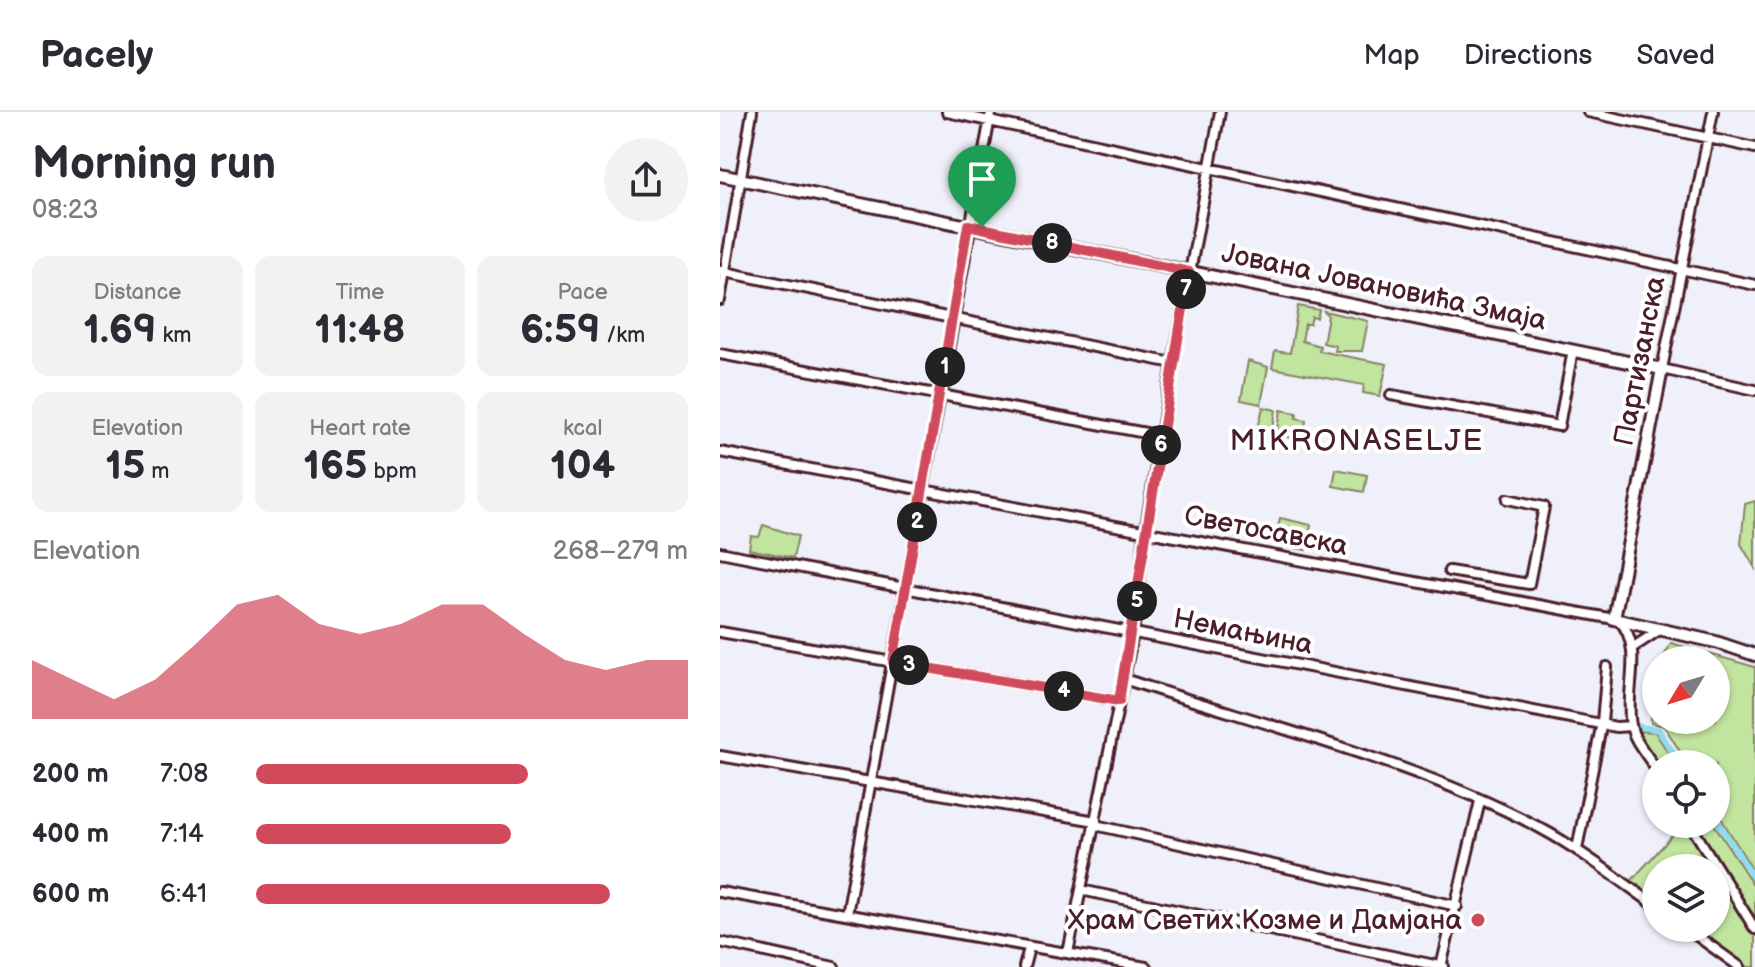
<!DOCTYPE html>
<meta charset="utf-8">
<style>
:root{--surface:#fff;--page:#f2f2f3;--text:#2b2b33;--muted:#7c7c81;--line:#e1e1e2;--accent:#d1495b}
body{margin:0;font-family:"Balsamiq Sans",sans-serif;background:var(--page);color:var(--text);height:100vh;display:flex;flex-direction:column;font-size:30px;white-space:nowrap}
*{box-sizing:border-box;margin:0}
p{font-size:26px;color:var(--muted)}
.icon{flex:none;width:44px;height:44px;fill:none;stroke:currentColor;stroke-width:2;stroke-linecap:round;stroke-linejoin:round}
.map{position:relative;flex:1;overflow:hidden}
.sheet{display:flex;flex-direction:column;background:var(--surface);width:720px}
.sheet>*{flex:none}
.needle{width:52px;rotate:232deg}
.controls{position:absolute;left:922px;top:534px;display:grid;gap:16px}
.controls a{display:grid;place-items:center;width:88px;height:88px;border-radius:50%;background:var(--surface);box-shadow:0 2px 6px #0004;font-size:40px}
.pin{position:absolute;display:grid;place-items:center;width:68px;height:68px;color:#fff;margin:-82px -34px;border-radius:50% 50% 50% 0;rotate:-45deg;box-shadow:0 0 8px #0007}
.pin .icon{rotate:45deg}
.km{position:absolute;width:40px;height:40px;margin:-20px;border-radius:50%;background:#222;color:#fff;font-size:22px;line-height:40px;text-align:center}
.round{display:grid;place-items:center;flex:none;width:84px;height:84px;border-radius:42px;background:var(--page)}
.summary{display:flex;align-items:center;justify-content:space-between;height:136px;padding:0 32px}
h1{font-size:44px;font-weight:700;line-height:60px}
.figures{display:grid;grid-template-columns:repeat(3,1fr);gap:12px;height:136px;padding:8px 32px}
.figures div{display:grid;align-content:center;border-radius:16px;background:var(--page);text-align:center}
.figures b{font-size:40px;font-weight:700}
.figures small{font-size:22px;font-weight:400}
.figures p{font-size:22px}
.chart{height:224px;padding:16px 32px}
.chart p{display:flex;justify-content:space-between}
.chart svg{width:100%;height:144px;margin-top:8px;fill:var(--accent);opacity:.7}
ul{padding:0 32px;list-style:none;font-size:26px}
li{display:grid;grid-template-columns:128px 96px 1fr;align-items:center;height:60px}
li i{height:20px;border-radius:10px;background:var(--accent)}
header{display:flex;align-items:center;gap:48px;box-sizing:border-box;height:112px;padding:0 40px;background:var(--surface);border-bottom:2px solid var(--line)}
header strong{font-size:38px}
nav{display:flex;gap:44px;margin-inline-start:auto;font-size:28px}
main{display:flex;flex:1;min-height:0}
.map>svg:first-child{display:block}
.green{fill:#c1e49e;stroke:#868264;stroke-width:2}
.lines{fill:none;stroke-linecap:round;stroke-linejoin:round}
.canal{stroke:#8fdcef;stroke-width:6}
.minor-casing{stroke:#4a1f2b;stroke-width:14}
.major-casing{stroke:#4a1f2b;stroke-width:16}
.minor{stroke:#fff;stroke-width:8}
.major{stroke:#fff;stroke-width:10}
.route-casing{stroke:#fff;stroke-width:16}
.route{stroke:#d1495b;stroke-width:10}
.poi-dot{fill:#d1495b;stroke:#fff;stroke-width:3}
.labels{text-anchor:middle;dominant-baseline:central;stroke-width:8;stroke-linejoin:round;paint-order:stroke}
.street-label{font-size:28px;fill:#4a1f2b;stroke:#fff}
.poi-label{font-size:28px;fill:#4a1f2b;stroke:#fff;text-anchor:end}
.neighbourhood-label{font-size:30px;letter-spacing:2px;fill:#4a1f2b;stroke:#fff}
</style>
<header>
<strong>Pacely</strong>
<nav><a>Map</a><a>Directions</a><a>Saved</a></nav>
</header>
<main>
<section class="sheet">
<div class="summary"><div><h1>Morning run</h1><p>08:23</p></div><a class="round"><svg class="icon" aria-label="share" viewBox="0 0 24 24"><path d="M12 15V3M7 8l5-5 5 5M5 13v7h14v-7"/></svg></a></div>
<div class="figures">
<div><p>Distance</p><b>1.69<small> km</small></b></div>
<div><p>Time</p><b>11:48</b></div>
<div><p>Pace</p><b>6:59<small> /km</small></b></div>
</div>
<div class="figures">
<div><p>Elevation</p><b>15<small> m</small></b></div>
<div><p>Heart rate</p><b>165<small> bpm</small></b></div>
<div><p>kcal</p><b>104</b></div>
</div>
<div class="chart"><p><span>Elevation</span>268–279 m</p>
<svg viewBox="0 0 160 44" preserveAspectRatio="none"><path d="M0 44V26L10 32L20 38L30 32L40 21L50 9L60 6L70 15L80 18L90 15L100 9L110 9L120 18L130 26L140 29L150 26L160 26V44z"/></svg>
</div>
<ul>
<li><b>200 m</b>7:08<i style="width:63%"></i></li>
<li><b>400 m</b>7:14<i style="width:59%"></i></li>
<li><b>600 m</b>6:41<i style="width:82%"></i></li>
</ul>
</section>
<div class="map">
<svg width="1035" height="855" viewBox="0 0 1035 855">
<rect width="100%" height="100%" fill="#eff0fa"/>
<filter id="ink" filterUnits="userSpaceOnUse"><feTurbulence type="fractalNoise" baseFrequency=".0125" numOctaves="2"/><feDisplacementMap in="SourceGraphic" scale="16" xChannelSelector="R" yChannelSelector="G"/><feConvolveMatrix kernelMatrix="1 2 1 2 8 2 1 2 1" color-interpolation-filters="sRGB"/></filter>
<g filter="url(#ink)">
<path class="green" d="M 578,194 L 599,198 L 597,206 L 592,205 L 590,212 L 585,212 L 582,229 L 600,234 L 599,239 L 667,252 L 660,284 L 643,281 L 644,273 L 552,256 L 555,239 L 570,241 Z
M 604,199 L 648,209 L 642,239 L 615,239 L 616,234 L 603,231 L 608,204 Z
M 528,249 L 548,255 L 541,292 L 521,288 Z
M 543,295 L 556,298 L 551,327 L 536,325 Z
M 561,298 L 577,301 L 576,306 L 586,308 L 583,328 L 557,323 Z
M 616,357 L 647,363 L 644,380 L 613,374 Z
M 1035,389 L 1035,456 L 1021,432 L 1025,392 Z
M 560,406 L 591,413 L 586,438 L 555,432 Z
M 43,413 L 78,424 L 73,446 L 29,437 L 31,424 L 39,425 Z
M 951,531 L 1035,555 L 1035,762 L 996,698 L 996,652 L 968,652 L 944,614 L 931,611 L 932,569 L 936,561 L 936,608 L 996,608 L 996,548 L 942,548 Z
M 909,619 L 935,620 L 955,652 L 936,652 L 936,669 L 909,626 Z
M 952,712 L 994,712 L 1035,776 L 1035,855 L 1028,855 L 975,816 L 996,816 L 996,756 L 936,756 L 936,787 L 911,769 L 952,724 Z"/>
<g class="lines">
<path class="canal" d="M 916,614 L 938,618 L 961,652
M 996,707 L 1035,768"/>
<defs>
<path id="minor" d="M 227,0 L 1035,173
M 868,0 L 1035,36
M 993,0 L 942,257 L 1035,278
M 0,159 L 453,251
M 0,188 L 32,0
M 0,242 L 442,324
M 671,283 L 839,314 L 853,238
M 0,340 L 894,507
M 0,440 L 896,615 L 911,614
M 729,459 L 809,472 L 824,395 L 788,387
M 899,508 C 925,536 904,579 911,613 C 913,628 928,644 936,657
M 0,520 L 399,589
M 912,536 L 941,517
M 404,567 C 539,612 695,649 820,716 C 861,738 898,767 936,794
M 0,644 L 376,709
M 970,712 L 1035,817
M 375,713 L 737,794
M 857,737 L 882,610 L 887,555
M 361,778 L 724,855
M 0,780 L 426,855
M 127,802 L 271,0
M 966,816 L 1020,855
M 0,830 L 114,855
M 348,841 L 413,522 L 425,421 L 453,251 L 500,0
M 304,855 L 309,836
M 721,855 L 760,689"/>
<path id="major" d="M 0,63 L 942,257 L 894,507 L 996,530 L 1035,543"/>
</defs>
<use href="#minor" class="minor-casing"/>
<use href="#major" class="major-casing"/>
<use href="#minor" class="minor"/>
<use href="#major" class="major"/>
</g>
</g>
<g class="lines" filter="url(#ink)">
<defs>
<path id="route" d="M 248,113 L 469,160 L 399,589 L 173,550 Z"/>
</defs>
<use href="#route" class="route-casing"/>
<use href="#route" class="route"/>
</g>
<circle class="poi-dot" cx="758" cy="808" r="8"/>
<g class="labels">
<g class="street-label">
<text transform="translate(664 175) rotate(12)">Јована Јовановића Змаја</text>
<text transform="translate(920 249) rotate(-79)">Партизанска</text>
<text transform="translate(546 419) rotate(11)">Светосавска</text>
<text transform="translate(523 520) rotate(11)">Немањина</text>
</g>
<g class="poi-label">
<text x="742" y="808">Храм Светих Козме и Дамјана</text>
</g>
<g class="neighbourhood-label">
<text x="637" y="329">MIKRONASELJE</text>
</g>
</g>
</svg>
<div class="controls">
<a><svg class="needle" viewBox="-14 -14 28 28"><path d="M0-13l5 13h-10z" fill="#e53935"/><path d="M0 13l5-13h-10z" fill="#7c7c81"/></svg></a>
<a><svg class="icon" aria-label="locate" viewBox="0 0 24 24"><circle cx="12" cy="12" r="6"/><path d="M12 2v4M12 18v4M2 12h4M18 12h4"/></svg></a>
<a><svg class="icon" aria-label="layers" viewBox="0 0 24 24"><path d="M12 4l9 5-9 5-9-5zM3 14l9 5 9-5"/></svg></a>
</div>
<div class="pin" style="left:262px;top:115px;background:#1e9e55"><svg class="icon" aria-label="arrive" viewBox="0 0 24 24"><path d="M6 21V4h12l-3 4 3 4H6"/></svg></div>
<b class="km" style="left:225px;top:255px">1</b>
<b class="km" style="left:197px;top:410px">2</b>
<b class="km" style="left:189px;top:553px">3</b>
<b class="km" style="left:344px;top:579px">4</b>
<b class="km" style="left:417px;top:489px">5</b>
<b class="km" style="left:441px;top:333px">6</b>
<b class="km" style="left:466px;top:177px">7</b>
<b class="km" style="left:332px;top:131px">8</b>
</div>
</main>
